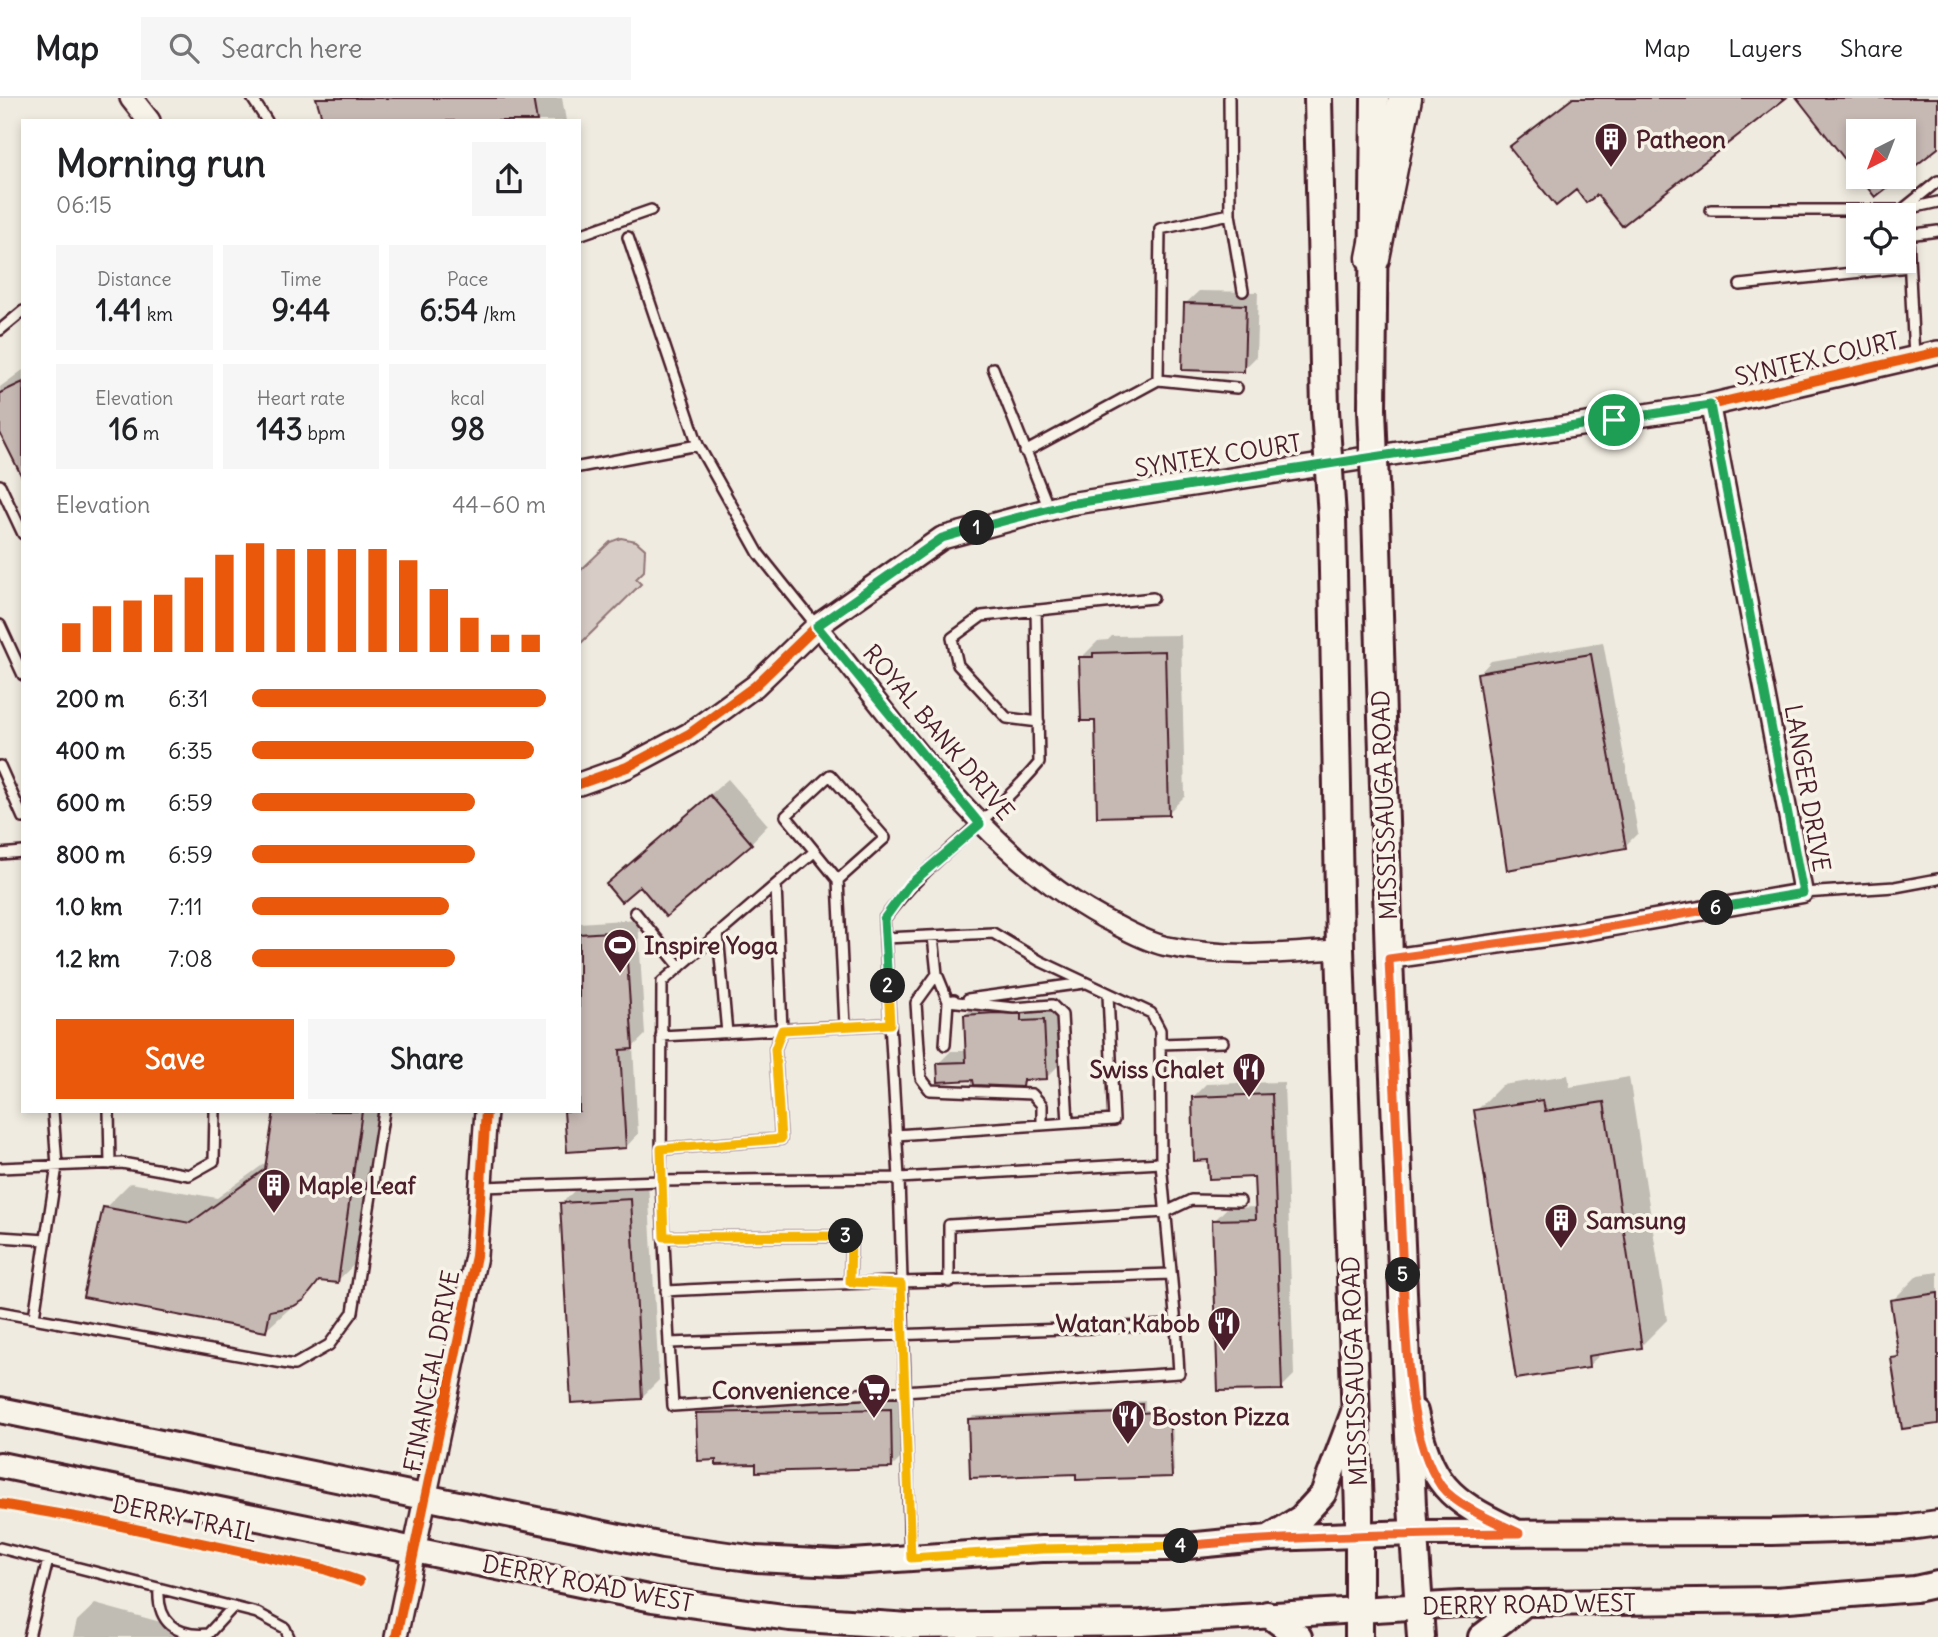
<!DOCTYPE html>
<meta charset="utf-8">
<style>
:root{--surface:#fff;--page:#f6f6f6;--text:#202124;--muted:#757577;--line:#e0e0e0;--accent:#ea580c}
body{margin:0;font-family:Delius,sans-serif;background:var(--page);color:var(--text);height:100vh;display:flex;flex-direction:column;font-size:26px;white-space:nowrap}
*{box-sizing:border-box;margin:0}
p{font-size:23px;color:var(--muted)}
.icon{flex:none;width:38px;height:38px;fill:none;stroke:currentColor;stroke-width:2;stroke-linecap:round;stroke-linejoin:round}
.map{position:relative;flex:1;overflow:hidden}
.sheet{position:absolute;left:21px;top:21px;width:560px;height:994px;display:flex;flex-direction:column;background:var(--surface);border-radius:0px;box-shadow:0 4px 10px #0003}
.sheet>*{flex:none}
.needle{width:46px;rotate:222deg}
.tools{position:absolute;left:1846px;top:21px;display:grid;gap:14px}
.tools a{display:grid;place-items:center;width:70px;height:70px;border-radius:0px;background:var(--surface);box-shadow:0 4px 10px #0003;font-size:35px}
.pin{position:absolute;display:grid;place-items:center;width:60px;height:60px;color:#fff;margin:-30px;border:4px solid #fff;border-radius:50%;box-shadow:0 2px 7px #0007}
.km{position:absolute;width:35px;height:35px;margin:-18px;border-radius:50%;background:#222;color:#fff;font-size:19px;line-height:35px;text-align:center}
.round{display:grid;place-items:center;flex:none;width:74px;height:74px;border-radius:0px;background:var(--page)}
.overview{display:flex;align-items:center;justify-content:space-between;height:119px;padding:0 35px}
h1{font-size:38px;font-weight:800;line-height:52px}
.stats{display:grid;grid-template-columns:repeat(3,1fr);gap:10px;height:119px;padding:7px 35px}
.stats div{display:grid;align-content:center;border-radius:0px;background:var(--page);text-align:center}
.stats b{font-size:30px;font-weight:800}
.stats small{font-size:19px;font-weight:400}
.stats p{font-size:19px}
.chart{height:196px;padding:14px 35px}
.chart p{display:flex;justify-content:space-between}
.chart svg{width:100%;height:126px;margin-top:7px;stroke:var(--accent);stroke-width:6}
.primary-button{display:flex;gap:14px;margin-top:auto;padding:14px 35px}
.primary-button a{flex:1;height:80px;border-radius:0px;background:var(--accent);color:#fff;font-size:28px;font-weight:800;line-height:80px;text-align:center}
.primary-button a+a{background:var(--page);color:var(--text)}
ul{padding:0 35px;list-style:none;font-size:23px}
li{display:grid;grid-template-columns:112px 84px 1fr;align-items:center;height:52px}
li i{height:18px;border-radius:9px;background:var(--accent)}
header{display:flex;align-items:center;gap:42px;box-sizing:border-box;height:98px;padding:0 35px;background:var(--surface);border-bottom:2px solid var(--line)}
header strong{font-size:33px}
nav{display:flex;gap:38px;margin-inline-start:auto;font-size:24px}
.search{width:490px;height:63px;background:var(--page);display:flex;align-items:center;gap:18px;box-sizing:border-box;padding:0 24px;border-radius:0px;color:var(--muted);font-size:26px}
.map>svg:first-child{display:block}
.green{fill:#d8cdc6;stroke:#917678;stroke-width:2}
.shadow{fill:#0003}
.building{fill:#c6b8b3;stroke:#4a1f2b;stroke-width:2}
.lines{fill:none;stroke-linecap:round;stroke-linejoin:round}
.service-casing{stroke:#4a1f2b;stroke-width:14}
.minor-casing{stroke:#4a1f2b;stroke-width:23}
.tertiary-casing{stroke:#4a1f2b;stroke-width:26}
.secondary-casing{stroke:#4a1f2b;stroke-width:30}
.primary-casing{stroke:#4a1f2b;stroke-width:32}
.motorway-casing{stroke:#4a1f2b;stroke-width:37}
.service{stroke:#f7f3e8;stroke-width:9}
.minor{stroke:#f7f3e8;stroke-width:18}
.tertiary{stroke:#f7f3e8;stroke-width:21}
.secondary{stroke:#f7f3e8;stroke-width:24}
.primary{stroke:#f7f3e8;stroke-width:26}
.motorway{stroke:#f7f3e8;stroke-width:32}
.primary-bridge-casing{stroke:#4a1f2b;stroke-width:32;stroke-linecap:butt}
.primary-bridge{stroke:#f7f3e8;stroke-width:26}
.cycleway-casing{stroke:#f7f3e8;stroke-width:15}
.cycleway{stroke:#e8590c;stroke-width:10}
.split-1-casing{stroke:#fff;stroke-width:14}
.split-2-casing{stroke:#fff;stroke-width:14}
.split-3-casing{stroke:#fff;stroke-width:14}
.split-4-casing{stroke:#fff;stroke-width:14}
.split-5-casing{stroke:#fff;stroke-width:14}
.split-6-casing{stroke:#fff;stroke-width:14}
.split-7-casing{stroke:#fff;stroke-width:14}
.split-1{stroke:#22a559;stroke-width:9}
.split-2{stroke:#22a559;stroke-width:9}
.split-3{stroke:#f5b400;stroke-width:9}
.split-4{stroke:#f5b400;stroke-width:9}
.split-5{stroke:#f0652b;stroke-width:9}
.split-6{stroke:#f0652b;stroke-width:9}
.split-7{stroke:#22a559;stroke-width:9}
.labels{text-anchor:middle;dominant-baseline:central;stroke-width:7;stroke-linejoin:round;paint-order:stroke}
.poi-label{font-size:24px;font-weight:bold;fill:#4a1f2b;stroke:#f7f3e8;text-anchor:start}
.street-label{font-size:24px;fill:#4a1f2b;stroke:#f7f3e8}
</style>
<header>
<strong>Map</strong>
<div class="search"><svg class="icon" aria-label="search" viewBox="0 0 24 24"><circle cx="10" cy="10" r="6"/><path d="M15 15l6 6"/></svg>Search here</div>
<nav><a>Map</a><a>Layers</a><a>Share</a></nav>
</header>
<div class="map">
<svg width="1938" height="1539" viewBox="0 0 1938 1539">
<rect width="100%" height="100%" fill="#f0ebe0"/>
<filter id="ink" filterUnits="userSpaceOnUse"><feTurbulence type="fractalNoise" baseFrequency=".0143" numOctaves="2"/><feDisplacementMap in="SourceGraphic" scale="14" xChannelSelector="R" yChannelSelector="G"/><feConvolveMatrix kernelMatrix="1 2 1 2 8 2 1 2 1" color-interpolation-filters="sRGB"/></filter>
<g filter="url(#ink)">
<path class="green" d="M 621,440 L 636,443 L 645,451 L 644,473 L 636,481 L 641,486 L 579,547 L 579,474 L 610,444 Z"/>
<path class="shadow" d="M 317,0 L 562,0 L 566,23 L 325,23 Z
M 1800,0 L 1938,0 L 1938,48 L 1904,74 L 1904,33 L 1858,33 L 1858,75 Z
M 1199,193 L 1258,194 L 1256,259 L 1243,272 L 1186,205 Z
M 23,272 L 23,377 L 0,331 L 0,289 Z
M 1181,537 L 1185,698 L 1168,715 L 1081,560 L 1098,543 L 1108,542 L 1112,538 Z
M 1603,544 L 1638,735 L 1625,748 L 1479,576 L 1491,563 Z
M 728,681 L 768,727 L 751,745 L 640,785 L 608,786 Z
M 638,821 L 645,937 L 633,949 L 638,1036 L 626,1049 L 579,1013 L 579,825 Z
M 1033,904 L 1056,910 L 1060,966 L 1047,979 L 1028,980 L 1021,987 L 975,980 L 938,966 L 951,953 L 967,953 L 965,917 L 978,905 Z
M 1568,977 L 1570,989 L 1629,979 L 1667,1222 L 1641,1248 L 1603,1254 L 1588,1268 L 1476,1013 L 1502,987 Z
M 1284,984 L 1294,1277 L 1281,1290 L 1214,1123 L 1227,1110 L 1257,1109 L 1256,1078 L 1193,999 L 1206,986 Z
M 276,1013 L 383,1013 L 363,1158 L 337,1183 L 322,1181 L 266,1232 L 105,1110 L 130,1085 L 217,1100 L 268,1063 Z
M 648,1084 L 659,1282 L 641,1300 L 562,1105 L 579,1088 Z
M 1938,1174 L 1938,1324 L 1893,1261 L 1900,1254 L 1892,1203 L 1918,1177 Z
M 903,1298 L 905,1356 L 892,1369 L 758,1364 L 698,1316 L 711,1303 Z
M 1145,1303 L 1145,1312 L 1172,1311 L 1174,1373 L 1171,1377 L 1077,1374 L 969,1322 L 973,1318 L 1125,1313 L 1128,1304 Z
M 95,1506 L 215,1539 L 73,1539 L 77,1523 Z"/>
<path class="building" d="M 316,0 L 533,0 L 537,23 L 323,23 Z
M 1573,0 L 1786,0 L 1622,128 L 1597,97 L 1586,105 L 1576,92 L 1556,108 L 1509,49 Z
M 1797,0 L 1938,0 L 1938,50 L 1904,77 L 1904,33 L 1858,33 L 1858,78 Z
M 1859,79 L 1901,79 L 1875,99 Z
M 1184,205 L 1246,207 L 1244,274 L 1182,272 Z
M 23,284 L 23,381 L 0,335 L 0,295 Z
M 1165,553 L 1169,717 L 1097,719 L 1095,623 L 1081,623 L 1079,559 L 1093,559 L 1093,555 Z
M 1591,556 L 1626,750 L 1507,772 L 1477,575 Z
M 710,697 L 752,746 L 666,819 L 640,788 L 621,804 L 606,786 Z
M 625,833 L 633,951 L 620,952 L 626,1050 L 567,1054 L 564,1013 L 579,1013 L 579,836 Z
M 995,915 L 1021,916 L 1021,923 L 1044,922 L 1047,981 L 1023,982 L 1022,989 L 974,987 L 973,982 L 938,984 L 937,965 L 966,964 L 964,917 Z
M 1272,996 L 1282,1292 L 1218,1293 L 1212,1122 L 1256,1121 L 1254,1079 L 1209,1081 L 1208,1062 L 1194,1063 L 1192,999 Z
M 1543,1002 L 1545,1013 L 1604,1004 L 1642,1250 L 1588,1258 L 1589,1270 L 1516,1281 L 1474,1012 Z
M 274,1013 L 362,1013 L 338,1185 L 319,1183 L 304,1202 L 294,1208 L 270,1213 L 266,1234 L 83,1199 L 103,1109 L 190,1125 L 265,1071 Z
M 631,1101 L 642,1301 L 571,1305 L 560,1105 Z
M 1938,1195 L 1938,1326 L 1902,1331 L 1891,1260 L 1899,1259 L 1890,1202 Z
M 1142,1306 L 1142,1315 L 1169,1313 L 1172,1379 L 1076,1382 L 1076,1376 L 970,1380 L 968,1321 L 1123,1315 L 1123,1307 Z
M 891,1311 L 892,1370 L 756,1374 L 756,1366 L 716,1367 L 716,1362 L 698,1363 L 696,1315 Z"/>
<g class="lines">
<defs>
<path id="service" d="M 252,0 L 267,23
M 1229,0 L 1230,116 L 1243,193
M 1907,111 L 1938,104
M 1711,112 L 1902,112 L 1904,117
M 1902,112 L 1938,83
M 1904,119 L 1908,137 L 1914,259
M 579,137 L 651,112
M 1908,137 L 1938,133
M 628,139 L 698,347 L 759,456 L 816,527
M 1740,187 L 1909,169
M 0,232 L 23,213
M 993,270 L 1049,411
M 1158,282 L 1160,131 L 1230,116
M 1025,354 L 1158,282 L 1237,290
M 579,369 L 698,347
M 0,387 L 23,436
M 0,527 L 23,577
M 1039,624 L 1007,620 L 958,567 L 952,540 L 982,518 L 1153,500
M 0,668 L 23,720
M 0,756 L 23,754
M 838,782 L 786,718 L 830,677 L 885,740 L 838,782 L 845,928
M 1803,795 L 1895,789 L 1938,781
M 635,814 L 680,869
M 718,836 L 727,935
M 933,838 L 937,876 L 948,903 L 1014,910 L 1052,907 L 1062,917 L 1068,1025
M 885,840 L 993,835 L 1040,863 L 1151,915 L 1160,932 L 1161,1065
M 937,876 L 916,905 L 921,980 L 930,992 L 1032,996 L 1042,1007 L 1042,1027
M 968,901 L 1084,885
M 661,938 L 890,926
M 1160,946 L 1223,944
M 945,947 L 948,903 L 954,902
M 109,1013 L 110,1066
M 896,1037 L 1114,1022 L 1108,897
M 661,1051 L 781,1041 L 775,951 L 782,932 L 776,787
M 0,1070 L 122,1065 L 189,1077 L 214,1063 L 215,1013
M 483,1089 L 661,1083 L 669,1245 L 1176,1227 L 1161,1065 L 899,1080 L 661,1083 L 662,884 L 814,754
M 0,1139 L 46,1142
M 664,1139 L 851,1138 L 850,1184
M 949,1184 L 949,1127 L 1166,1114 L 1191,1102 L 1240,1103
M 666,1193 C 834,1184 1003,1182 1171,1176
M 0,1214 L 294,1267 L 329,1247 L 353,1214 L 384,1013
M 34,1219 L 57,1068 L 53,1013
M 669,1245 L 673,1308 L 1179,1275 L 1176,1227
M 0,1450 L 257,1515 L 285,1530 L 289,1539
M 910,1458 L 899,1080 L 884,821 C 928,761 992,722 1039,665 L 1036,512
M 159,1491 C 157,1524 176,1539 208,1536 L 233,1509
M 29,1539 L 48,1462"/>
<path id="minor" d="M 817,528 C 905,635 990,765 1116,827 C 1131,835 1149,844 1165,848 C 1224,860 1281,856 1340,851
M 1389,861 L 1574,835 L 1803,795 L 1710,307"/>
<path id="tertiary" d="M 131,0 L 149,23
M 579,686 L 627,669 L 689,636 L 755,588 L 817,528 L 942,440 L 1069,406 L 1710,307 L 1938,254
M 396,1539 L 476,1158 L 486,1013"/>
<path id="secondary" d="M 0,1312 L 663,1448 L 756,1461 L 838,1465 L 1042,1451 L 1167,1450 L 1268,1440 L 1414,1435 L 1772,1434 L 1902,1430 L 1938,1425
M 1415,1314 C 1431,1386 1447,1401 1512,1432
M 0,1367 L 653,1501 L 790,1520 L 909,1528 L 1141,1525 L 1460,1506 L 1776,1502 L 1915,1491 L 1938,1486
M 1270,1439 L 1301,1420 L 1323,1396 L 1354,1314
M 1267,1516 L 1299,1539
M 1481,1539 L 1527,1504"/>
<path id="primary" d="M 1318,0 L 1325,312
M 1372,311 L 1375,0
M 1376,413 L 1389,861 L 1412,1408 L 1421,1539
M 1332,419 L 1340,851 L 1359,1412 L 1359,1539"/>
<path id="motorway" d="M 1373,160 L 1405,0"/>
</defs>
<use href="#service" class="service-casing"/>
<use href="#minor" class="minor-casing"/>
<use href="#tertiary" class="tertiary-casing"/>
<use href="#secondary" class="secondary-casing"/>
<use href="#primary" class="primary-casing"/>
<use href="#motorway" class="motorway-casing"/>
<use href="#service" class="service"/>
<use href="#minor" class="minor"/>
<use href="#tertiary" class="tertiary"/>
<use href="#secondary" class="secondary"/>
<use href="#primary" class="primary"/>
<use href="#motorway" class="motorway"/>
<defs>
<path id="primary-bridge" d="M 1372,311 L 1376,413
M 1325,312 L 1332,419"/>
</defs>
<use href="#primary-bridge" class="primary-bridge-casing"/>
<use href="#primary-bridge" class="primary-bridge"/>
<defs>
<path id="cycleway" d="M 579,686 L 627,669 L 689,636 L 755,588 L 817,528 L 942,440 L 1069,406 L 1710,307 L 1938,254
M 1389,861 L 1574,835 L 1803,795 L 1710,307
M 0,1406 L 93,1422 L 324,1471 L 359,1483
M 396,1539 L 476,1158 L 486,1013"/>
</defs>
<use href="#cycleway" class="cycleway-casing"/>
<use href="#cycleway" class="cycleway"/>
</g>
</g>
<g class="lines" filter="url(#ink)">
<defs>
<path id="split-1" d="M 977,430 L 1069,406 L 1614,322"/>
<path id="split-2" d="M 888,888 L 884,821 L 908,788 L 980,726 L 817,528 L 942,440 L 977,430"/>
<path id="split-3" d="M 846,1138 L 664,1139 L 661,1051 L 781,1041 L 775,951 L 782,932 L 890,926 L 888,888"/>
<path id="split-4" d="M 846,1138 L 851,1138 L 850,1184 L 901,1186 L 911,1460 L 1042,1451 L 1181,1448"/>
<path id="split-5" d="M 1181,1448 C 1293,1438 1406,1436 1519,1435 C 1496,1424 1456,1408 1441,1388 C 1406,1338 1406,1236 1403,1177"/>
<path id="split-6" d="M 1403,1177 L 1389,861 L 1574,835 L 1716,810"/>
<path id="split-7" d="M 1614,322 L 1710,307 L 1803,795 L 1716,810"/>
</defs>
<use href="#split-1" class="split-1-casing"/>
<use href="#split-2" class="split-2-casing"/>
<use href="#split-3" class="split-3-casing"/>
<use href="#split-4" class="split-4-casing"/>
<use href="#split-5" class="split-5-casing"/>
<use href="#split-6" class="split-6-casing"/>
<use href="#split-7" class="split-7-casing"/>
<use href="#split-1" class="split-1"/>
<use href="#split-2" class="split-2"/>
<use href="#split-3" class="split-3"/>
<use href="#split-4" class="split-4"/>
<use href="#split-5" class="split-5"/>
<use href="#split-6" class="split-6"/>
<use href="#split-7" class="split-7"/>
</g>
<defs>
<symbol id="building-pin" viewBox="-11 -11 22 30"><path d="M0 17L-7.5 6A9.5 9.5 0 1 1 7.5 6Z" fill="#4a1f2b" stroke="#f7f3e8"/><path d="M-4-6H4V6H1V3H-1V6H-4ZM-2.5-4.3h1.7v1.8h-1.7ZM.8-4.3h1.7v1.8H.8ZM-2.5-1h1.7V.8h-1.7ZM.8-1h1.7V.8H.8Z" fill="#fff"/></symbol>
<symbol id="stadium-pin" viewBox="-11 -11 22 30"><path d="M0 17L-7.5 6A9.5 9.5 0 1 1 7.5 6Z" fill="#4a1f2b" stroke="#f7f3e8"/><path d="M0-5a6.5 5 0 1 0 0 10a6.5 5 0 1 0 0-10ZM-3.5-1.8h7v3.6h-7Z" fill="#fff"/></symbol>
<symbol id="restaurant-pin" viewBox="-11 -11 22 30"><path d="M0 17L-7.5 6A9.5 9.5 0 1 1 7.5 6Z" fill="#4a1f2b" stroke="#f7f3e8"/><path d="M-5-6h1v4h1v-4h1v4h1v-4h1v5L-1.5 .5V6h-2V.5L-5-1ZM5-6V6H3V1.5H1.5Q1.5-4 5-6Z" fill="#fff"/></symbol>
<symbol id="supermarket-pin" viewBox="-11 -11 22 30"><path d="M0 17L-7.5 6A9.5 9.5 0 1 1 7.5 6Z" fill="#4a1f2b" stroke="#f7f3e8"/><path d="M-6-5.5h2.5l.6 2H6L4.5 2H-2.5L-4.4-4H-6ZM-1.5 3.2a1.3 1.3 0 1 0 .1 0ZM3 3.2a1.3 1.3 0 1 0 .1 0Z" fill="#fff"/></symbol>
</defs>
<g fill-rule="evenodd">
<use href="#building-pin" x="1592" y="22" width="38" height="52"/>
<use href="#stadium-pin" x="601" y="828" width="38" height="52"/>
<use href="#restaurant-pin" x="1230" y="952" width="38" height="52"/>
<use href="#building-pin" x="255" y="1068" width="38" height="52"/>
<use href="#building-pin" x="1542" y="1103" width="38" height="52"/>
<use href="#restaurant-pin" x="1205" y="1206" width="38" height="52"/>
<use href="#supermarket-pin" x="855" y="1273" width="38" height="52"/>
<use href="#restaurant-pin" x="1109" y="1299" width="38" height="52"/>
</g>
<g class="labels">
<g class="poi-label">
<text x="1636" y="41">Patheon</text>
<text x="644" y="847">Inspire Yoga</text>
<text x="1224" y="971" text-anchor="end">Swiss Chalet</text>
<text x="298" y="1087">Maple Leaf</text>
<text x="1586" y="1122">Samsung</text>
<text x="1200" y="1225" text-anchor="end">Watan Kabob</text>
<text x="850" y="1292" text-anchor="end">Convenience</text>
<text x="1152" y="1318">Boston Pizza</text>
</g>
<g class="street-label">
<text transform="translate(1817 260) rotate(-13)">SYNTEX COURT</text>
<text transform="translate(1218 357) rotate(-9)">SYNTEX COURT</text>
<text transform="translate(939 634) rotate(50)">ROYAL BANK DRIVE</text>
<text transform="translate(1808 690) rotate(80)">LANGER DRIVE</text>
<text transform="translate(1384 707) rotate(-92)">MISSISSAUGA ROAD</text>
<text transform="translate(431 1273) rotate(-79)">FINANCIAL DRIVE</text>
<text transform="translate(1354 1273) rotate(-92)">MISSISSAUGA ROAD</text>
<text transform="translate(185 1420) rotate(12)">DERRY TRAIL</text>
<text transform="translate(588 1485) rotate(11)">DERRY ROAD WEST</text>
<text transform="translate(1529 1506) rotate(-1)">DERRY ROAD WEST</text>
</g>
</g>
</svg>
<div class="tools">
<a><svg class="needle" viewBox="-14 -14 28 28"><path d="M0-13l5 13h-10z" fill="#e53935"/><path d="M0 13l5-13h-10z" fill="#757577"/></svg></a>
<a><svg class="icon" aria-label="locate" viewBox="0 0 24 24"><circle cx="12" cy="12" r="6"/><path d="M12 2v4M12 18v4M2 12h4M18 12h4"/></svg></a>
</div>
<div class="pin" style="left:1614px;top:322px;background:#1e9e55"><svg class="icon" aria-label="arrive" viewBox="0 0 24 24"><path d="M6 21V4h12l-3 4 3 4H6"/></svg></div>
<b class="km" style="left:977px;top:430px">1</b>
<b class="km" style="left:888px;top:888px">2</b>
<b class="km" style="left:846px;top:1138px">3</b>
<b class="km" style="left:1181px;top:1448px">4</b>
<b class="km" style="left:1403px;top:1177px">5</b>
<b class="km" style="left:1716px;top:810px">6</b>
<section class="sheet">
<div class="overview"><div><h1>Morning run</h1><p>06:15</p></div><a class="round"><svg class="icon" aria-label="share" viewBox="0 0 24 24"><path d="M12 15V3M7 8l5-5 5 5M5 13v7h14v-7"/></svg></a></div>
<div class="stats">
<div><p>Distance</p><b>1.41<small> km</small></b></div>
<div><p>Time</p><b>9:44</b></div>
<div><p>Pace</p><b>6:54<small> /km</small></b></div>
</div>
<div class="stats">
<div><p>Elevation</p><b>16<small> m</small></b></div>
<div><p>Heart rate</p><b>143<small> bpm</small></b></div>
<div><p>kcal</p><b>98</b></div>
</div>
<div class="chart"><p><span>Elevation</span>44–60 m</p>
<svg viewBox="0 0 160 44" preserveAspectRatio="none"><path d="M5 44V34M15 44V28M25 44V26M35 44V24M45 44V18M55 44V10M65 44V6M75 44V8M85 44V8M95 44V8M105 44V8M115 44V12M125 44V22M135 44V32M145 44V38M155 44V38"/></svg>
</div>
<ul>
<li><b>200 m</b>6:31<i style="width:100%"></i></li>
<li><b>400 m</b>6:35<i style="width:96%"></i></li>
<li><b>600 m</b>6:59<i style="width:76%"></i></li>
<li><b>800 m</b>6:59<i style="width:76%"></i></li>
<li><b>1.0 km</b>7:11<i style="width:67%"></i></li>
<li><b>1.2 km</b>7:08<i style="width:69%"></i></li>
</ul>
<div class="primary-button"><a>Save</a><a>Share</a></div>
</section>
</div>
